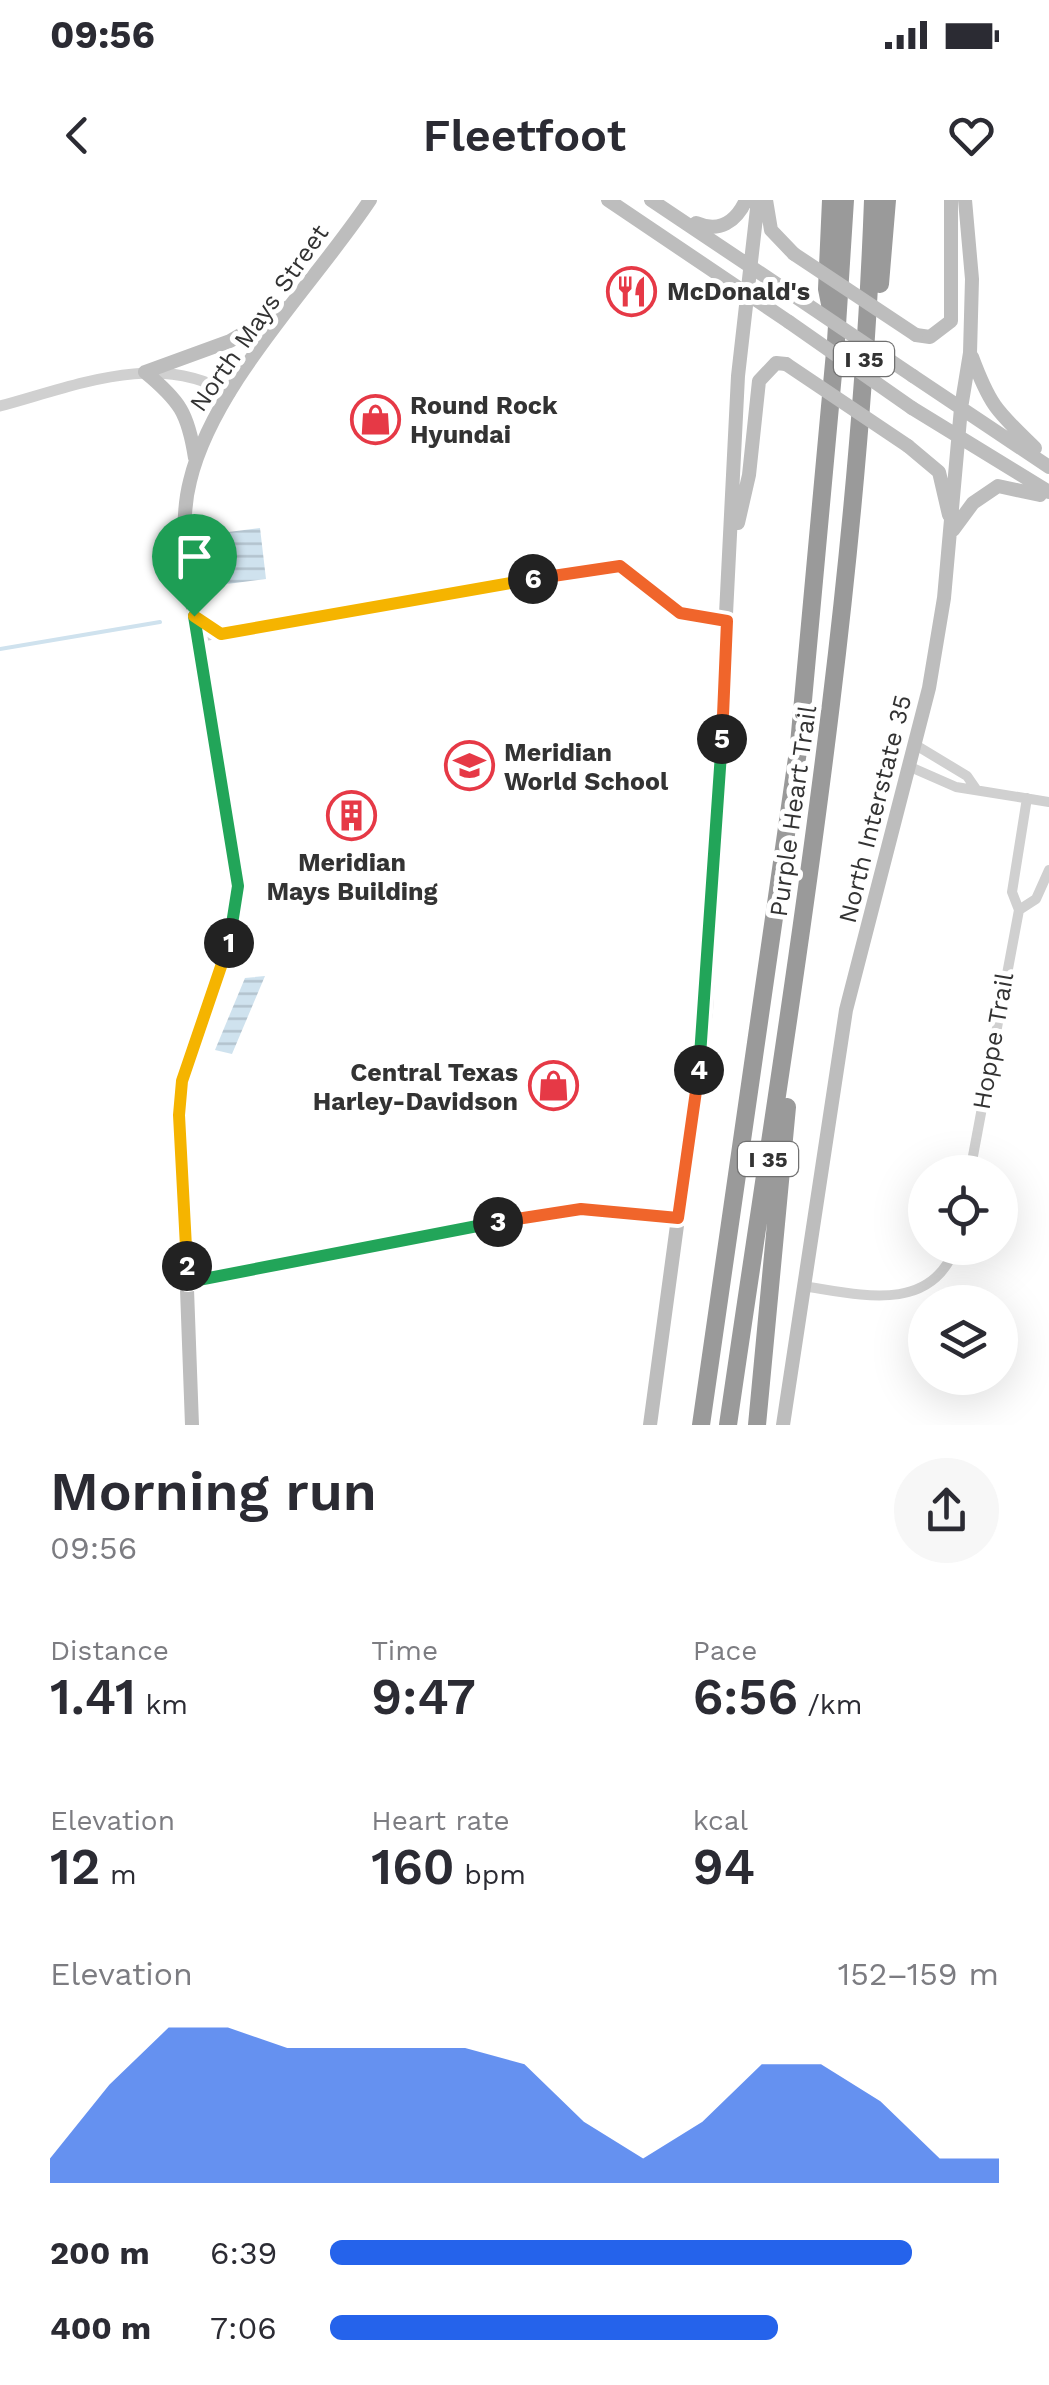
<!DOCTYPE html>
<meta charset="utf-8">
<style>
:root{--surface:#fff;--page:#f7f7f7;--text:#2b2b33;--muted:#7c7c81;--accent:#2563eb}
body{margin:0;font-family:"Work Sans",sans-serif;background:var(--page);color:var(--text);height:100vh;display:flex;flex-direction:column;font-size:38px;white-space:nowrap}
*{box-sizing:border-box;margin:0}
p{font-size:32px;color:var(--muted)}
.icon{flex:none;width:55px;height:55px;fill:none;stroke:currentColor;stroke-width:2;stroke-linecap:round;stroke-linejoin:round}
.map{position:relative;height:1225px;overflow:hidden}
.side{display:flex;flex-direction:column;background:var(--surface);flex:1}
.side>*{flex:none}
.controls{position:absolute;left:908px;top:955px;display:grid;gap:20px}
.controls a{display:grid;place-items:center;width:110px;height:110px;border-radius:50%;background:var(--surface);box-shadow:0 10px 40px #0002;font-size:50px}
.pin{position:absolute;display:grid;place-items:center;width:85px;height:85px;color:#fff;margin:-102px -42px;border-radius:50% 50% 50% 0;rotate:-45deg;box-shadow:0 0 10px #0007}
.pin .icon{rotate:45deg}
.km{position:absolute;width:50px;height:50px;margin:-25px;border-radius:50%;background:#222;color:#fff;font-size:28px;line-height:50px;text-align:center}
.round{display:grid;place-items:center;flex:none;width:105px;height:105px;border-radius:52px;background:var(--page)}
.headline{display:flex;align-items:center;justify-content:space-between;height:170px;padding:0 50px}
h1{font-size:55px;font-weight:600;line-height:75px}
.figures{display:grid;grid-template-columns:repeat(3,1fr);gap:15px;height:170px;padding:10px 50px}
.figures div{display:grid;align-content:center}
.figures b{font-size:50px;font-weight:600}
.figures small{font-size:28px;font-weight:400}
.figures p{font-size:28px}
.chart{height:280px;padding:20px 50px}
.chart p{display:flex;justify-content:space-between}
.chart svg{width:100%;height:180px;margin-top:10px;fill:var(--accent);opacity:.7}
ul{padding:0 50px;list-style:none;font-size:32px}
li{display:grid;grid-template-columns:160px 120px 1fr;align-items:center;height:75px}
li i{height:25px;border-radius:12px;background:var(--accent)}
.status{display:flex;justify-content:space-between;align-items:center;height:70px;padding:0 50px;background:var(--surface);direction:ltr}
.status svg{height:28px;fill:currentColor}
header{display:flex;justify-content:space-between;align-items:center;height:130px;padding:0 50px;background:var(--surface);font-size:45px;font-weight:600}
.map>svg:first-child{display:block}
.water{fill:url(#water-rules)}
.lines{fill:none;stroke-linecap:round;stroke-linejoin:round}
.stream{stroke:#cfe2ee;stroke-width:4}
.minor{stroke:#d0d0d0;stroke-width:10}
.tertiary{stroke:#d0d0d0;stroke-width:11}
.secondary{stroke:#bdbdbd;stroke-width:14}
.motorway{stroke:#9a9a9a;stroke-width:18}
.secondary-bridge{stroke:#bdbdbd;stroke-width:14}
.split-1-casing{stroke:#fff;stroke-width:20}
.split-2-casing{stroke:#fff;stroke-width:20}
.split-3-casing{stroke:#fff;stroke-width:20}
.split-4-casing{stroke:#fff;stroke-width:20}
.split-5-casing{stroke:#fff;stroke-width:20}
.split-6-casing{stroke:#fff;stroke-width:20}
.split-7-casing{stroke:#fff;stroke-width:20}
.split-1{stroke:#22a559;stroke-width:12}
.split-2{stroke:#f5b400;stroke-width:12}
.split-3{stroke:#22a559;stroke-width:12}
.split-4{stroke:#f0652b;stroke-width:12}
.split-5{stroke:#22a559;stroke-width:12}
.split-6{stroke:#f0652b;stroke-width:12}
.split-7{stroke:#f5b400;stroke-width:12}
.labels{text-anchor:middle;dominant-baseline:central;stroke-width:10;stroke-linejoin:round;paint-order:stroke}
.shield{fill:#fff;stroke:#707070;stroke-width:2.5}
.shield-label{font-size:22px;font-weight:bold;fill:#333}
.poi-label{font-size:25px;font-weight:bold;fill:#333;stroke:#fff;text-anchor:start}
.street-label{font-size:25px;fill:#333;stroke:#fff}
</style>
<div class="status"><b>09:56</b><svg viewBox="0 0 49 12"><path d="M0 12V9h3v3zM5 12V6h3v6zM10 12V3h3v9zM15 12V0h3v12zM26 1h20v11H26zM47 4h2v5h-2z"/></svg></div>
<header><svg class="icon" aria-label="back" viewBox="0 0 24 24"><path d="M15 5l-7 7 7 7"/></svg>Fleetfoot<svg class="icon" aria-label="heart" viewBox="0 0 24 24"><path d="M12 20l-8-8c-3-5 5-10 8-4 3-6 11-1 8 4z"/></svg></header>
<div class="map">
<svg width="1049" height="1225" viewBox="0 0 1049 1225">
<defs>
<pattern id="water-rules" width="6" height="5" patternUnits="userSpaceOnUse" patternTransform="scale(2.5)"><rect width="6" height="5" fill="#cfe2ee"/><path d="M0 2.5h6" fill="none" stroke="#b2c2cd"/></pattern>
</defs>
<rect width="100%" height="100%" fill="#fff"/>
<path class="water" d="M 260,328 L 266,379 L 212,386 L 205,335 Z
M 265,776 L 232,854 L 215,850 L 245,778 Z"/>
<g class="lines">
<path class="stream" d="M 0,449 L 160,422"/>
<path class="minor" d="M 914,544 L 967,576 L 976,589
M 908,566 L 956,587 L 1049,602
M 1019,710 L 1036,699 L 1049,670
M 970,972 L 1019,710 L 1012,692 L 1027,598
M 188,1082 L 348,1048 L 561,1011 L 621,1010 L 678,1018
M 803,1086 C 857,1094 930,1115 955,1048"/>
<path class="tertiary" d="M 0,206 C 75,186 158,150 230,194
M 196,437 L 614,365 L 627,368 L 679,413 L 727,421"/>
<path class="secondary" d="M 608,0 L 789,122
M 651,0 L 790,93
M 766,0 L 771,30 L 794,54
M 696,23 C 719,33 736,22 746,0
M 916,135 L 930,137 L 951,121 L 951,0
M 972,157 C 991,208 998,212 1035,248
M 145,172 L 230,141 L 290,106
M 145,172 C 180,201 188,213 195,258
M 913,176 L 1049,267
M 912,208 L 1049,292
M 908,246 L 939,272 L 949,315
M 738,323 L 749,275 L 759,181 L 776,163 L 786,164
M 953,330 L 973,303 L 998,286 L 1040,295
M 192,1225 L 180,899 C 189,825 237,761 238,686 L 186,365 C 184,337 183,308 190,281 C 213,184 315,83 370,0
M 650,1225 L 706,811 L 738,176 L 758,0
M 783,1225 L 846,810 L 929,488 L 944,398 L 961,208 L 970,153 L 972,79 L 965,0"/>
<path class="motorway" d="M 831,0 L 827,89 L 832,114
M 880,84 L 887,0
M 701,1225 L 799,544 L 836,141 L 845,0
M 728,1225 C 787,817 858,412 873,0
M 757,1225 L 787,907"/>
<path class="secondary-bridge" d="M 794,54 L 916,135
M 790,93 L 913,176
M 789,122 L 912,208
M 786,164 L 908,246"/>
</g>
<g class="lines">
<defs>
<path id="split-1" d="M 194,416 L 238,686 L 229,743"/>
<path id="split-2" d="M 187,1066 L 179,915 L 182,881 L 229,743"/>
<path id="split-3" d="M 187,1066 L 188,1082 L 498,1022"/>
<path id="split-4" d="M 498,1022 L 581,1009 L 678,1018 L 699,870"/>
<path id="split-5" d="M 699,870 L 722,539"/>
<path id="split-6" d="M 533,379 L 620,366 L 680,413 L 727,421 L 722,539"/>
<path id="split-7" d="M 194,416 L 221,434 L 533,379"/>
</defs>
<use href="#split-1" class="split-1-casing"/>
<use href="#split-2" class="split-2-casing"/>
<use href="#split-3" class="split-3-casing"/>
<use href="#split-4" class="split-4-casing"/>
<use href="#split-5" class="split-5-casing"/>
<use href="#split-6" class="split-6-casing"/>
<use href="#split-7" class="split-7-casing"/>
<use href="#split-1" class="split-1"/>
<use href="#split-2" class="split-2"/>
<use href="#split-3" class="split-3"/>
<use href="#split-4" class="split-4"/>
<use href="#split-5" class="split-5"/>
<use href="#split-6" class="split-6"/>
<use href="#split-7" class="split-7"/>
</g>
<defs>
<symbol id="restaurant-ring" viewBox="-11 -11 22 22"><circle r="9.5" fill="#fff" stroke="#e63946" stroke-width="1.5"/><path d="M-5-6h1v4h1v-4h1v4h1v-4h1v5L-1.5 .5V6h-2V.5L-5-1ZM5-6V6H3V1.5H1.5Q1.5-4 5-6Z" fill="#e63946"/></symbol>
<symbol id="shop-ring" viewBox="-11 -11 22 22"><circle r="9.5" fill="#fff" stroke="#e63946" stroke-width="1.5"/><path d="M-5-2.5h2.3a2.7 3.5 0 0 1 5.4 0H5L5.5 6h-11ZM-1.5-2.5h3a1.5 2.3 0 0 0-3 0Z" fill="#e63946"/></symbol>
<symbol id="school-ring" viewBox="-11 -11 22 22"><circle r="9.5" fill="#fff" stroke="#e63946" stroke-width="1.5"/><path d="M0-5L7-2L0 1L-7-2ZM-4 1L0 2.5L4 1V4Q0 6-4 4Z" fill="#e63946"/></symbol>
<symbol id="building-ring" viewBox="-11 -11 22 22"><circle r="9.5" fill="#fff" stroke="#e63946" stroke-width="1.5"/><path d="M-4-6H4V6H1V3H-1V6H-4ZM-2.5-4.3h1.7v1.8h-1.7ZM.8-4.3h1.7v1.8H.8ZM-2.5-1h1.7V.8h-1.7ZM.8-1h1.7V.8H.8Z" fill="#e63946"/></symbol>
</defs>
<g fill-rule="evenodd">
<use href="#restaurant-ring" x="604" y="64" width="55" height="55"/>
<use href="#shop-ring" x="348" y="192" width="55" height="55"/>
<use href="#school-ring" x="442" y="538" width="55" height="55"/>
<use href="#building-ring" x="324" y="588" width="55" height="55"/>
<use href="#shop-ring" x="526" y="858" width="55" height="55"/>
</g>
<g class="labels">
<g class="shield">
<rect x="834" y="142" width="60" height="34" rx="8"/>
<rect x="738" y="942" width="60" height="34" rx="8"/>
</g>
<g class="shield-label">
<text x="864" y="159">I 35</text>
<text x="768" y="959">I 35</text>
</g>
<g class="poi-label">
<text x="667" y="91">McDonald's</text>
<text x="410" y="205">Round Rock<tspan x="410" dy="29">Hyundai</tspan></text>
<text x="504" y="552">Meridian<tspan x="504" dy="29">World School</tspan></text>
<text x="352" y="662" text-anchor="middle">Meridian<tspan x="352" dy="29">Mays Building</tspan></text>
<text x="518" y="872" text-anchor="end">Central Texas<tspan x="518" dy="29">Harley-Davidson</tspan></text>
</g>
<g class="street-label">
<text transform="translate(259 118) rotate(-55)">North Mays Street</text>
<text transform="translate(875 609) rotate(-76)">North Interstate 35</text>
<text transform="translate(793 611) rotate(-82)">Purple Heart Trail</text>
<text transform="translate(993 841) rotate(-80)">Hoppe Trail</text>
</g>
</g>
</svg>
<div class="controls">
<a><svg class="icon" aria-label="locate" viewBox="0 0 24 24"><circle cx="12" cy="12" r="6"/><path d="M12 2v4M12 18v4M2 12h4M18 12h4"/></svg></a>
<a><svg class="icon" aria-label="layers" viewBox="0 0 24 24"><path d="M12 4l9 5-9 5-9-5zM3 14l9 5 9-5"/></svg></a>
</div>
<div class="pin" style="left:194px;top:416px;background:#1e9e55"><svg class="icon" aria-label="arrive" viewBox="0 0 24 24"><path d="M6 21V4h12l-3 4 3 4H6"/></svg></div>
<b class="km" style="left:229px;top:743px">1</b>
<b class="km" style="left:187px;top:1066px">2</b>
<b class="km" style="left:498px;top:1022px">3</b>
<b class="km" style="left:699px;top:870px">4</b>
<b class="km" style="left:722px;top:539px">5</b>
<b class="km" style="left:533px;top:379px">6</b>
</div>
<section class="side">
<div class="headline"><div><h1>Morning run</h1><p>09:56</p></div><a class="round"><svg class="icon" aria-label="share" viewBox="0 0 24 24"><path d="M12 15V3M7 8l5-5 5 5M5 13v7h14v-7"/></svg></a></div>
<div class="figures">
<div><p>Distance</p><b>1.41<small> km</small></b></div>
<div><p>Time</p><b>9:47</b></div>
<div><p>Pace</p><b>6:56<small> /km</small></b></div>
</div>
<div class="figures">
<div><p>Elevation</p><b>12<small> m</small></b></div>
<div><p>Heart rate</p><b>160<small> bpm</small></b></div>
<div><p>kcal</p><b>94</b></div>
</div>
<div class="chart"><p><span>Elevation</span>152–159 m</p>
<svg viewBox="0 0 160 44" preserveAspectRatio="none"><path d="M0 44V38L10 20L20 6L30 6L40 11L50 11L60 11L70 11L80 15L90 29L100 38L110 29L120 15L130 15L140 24L150 38L160 38V44z"/></svg>
</div>
<ul>
<li><b>200 m</b>6:39<i style="width:87%"></i></li>
<li><b>400 m</b>7:06<i style="width:67%"></i></li>
</ul>
</section>
